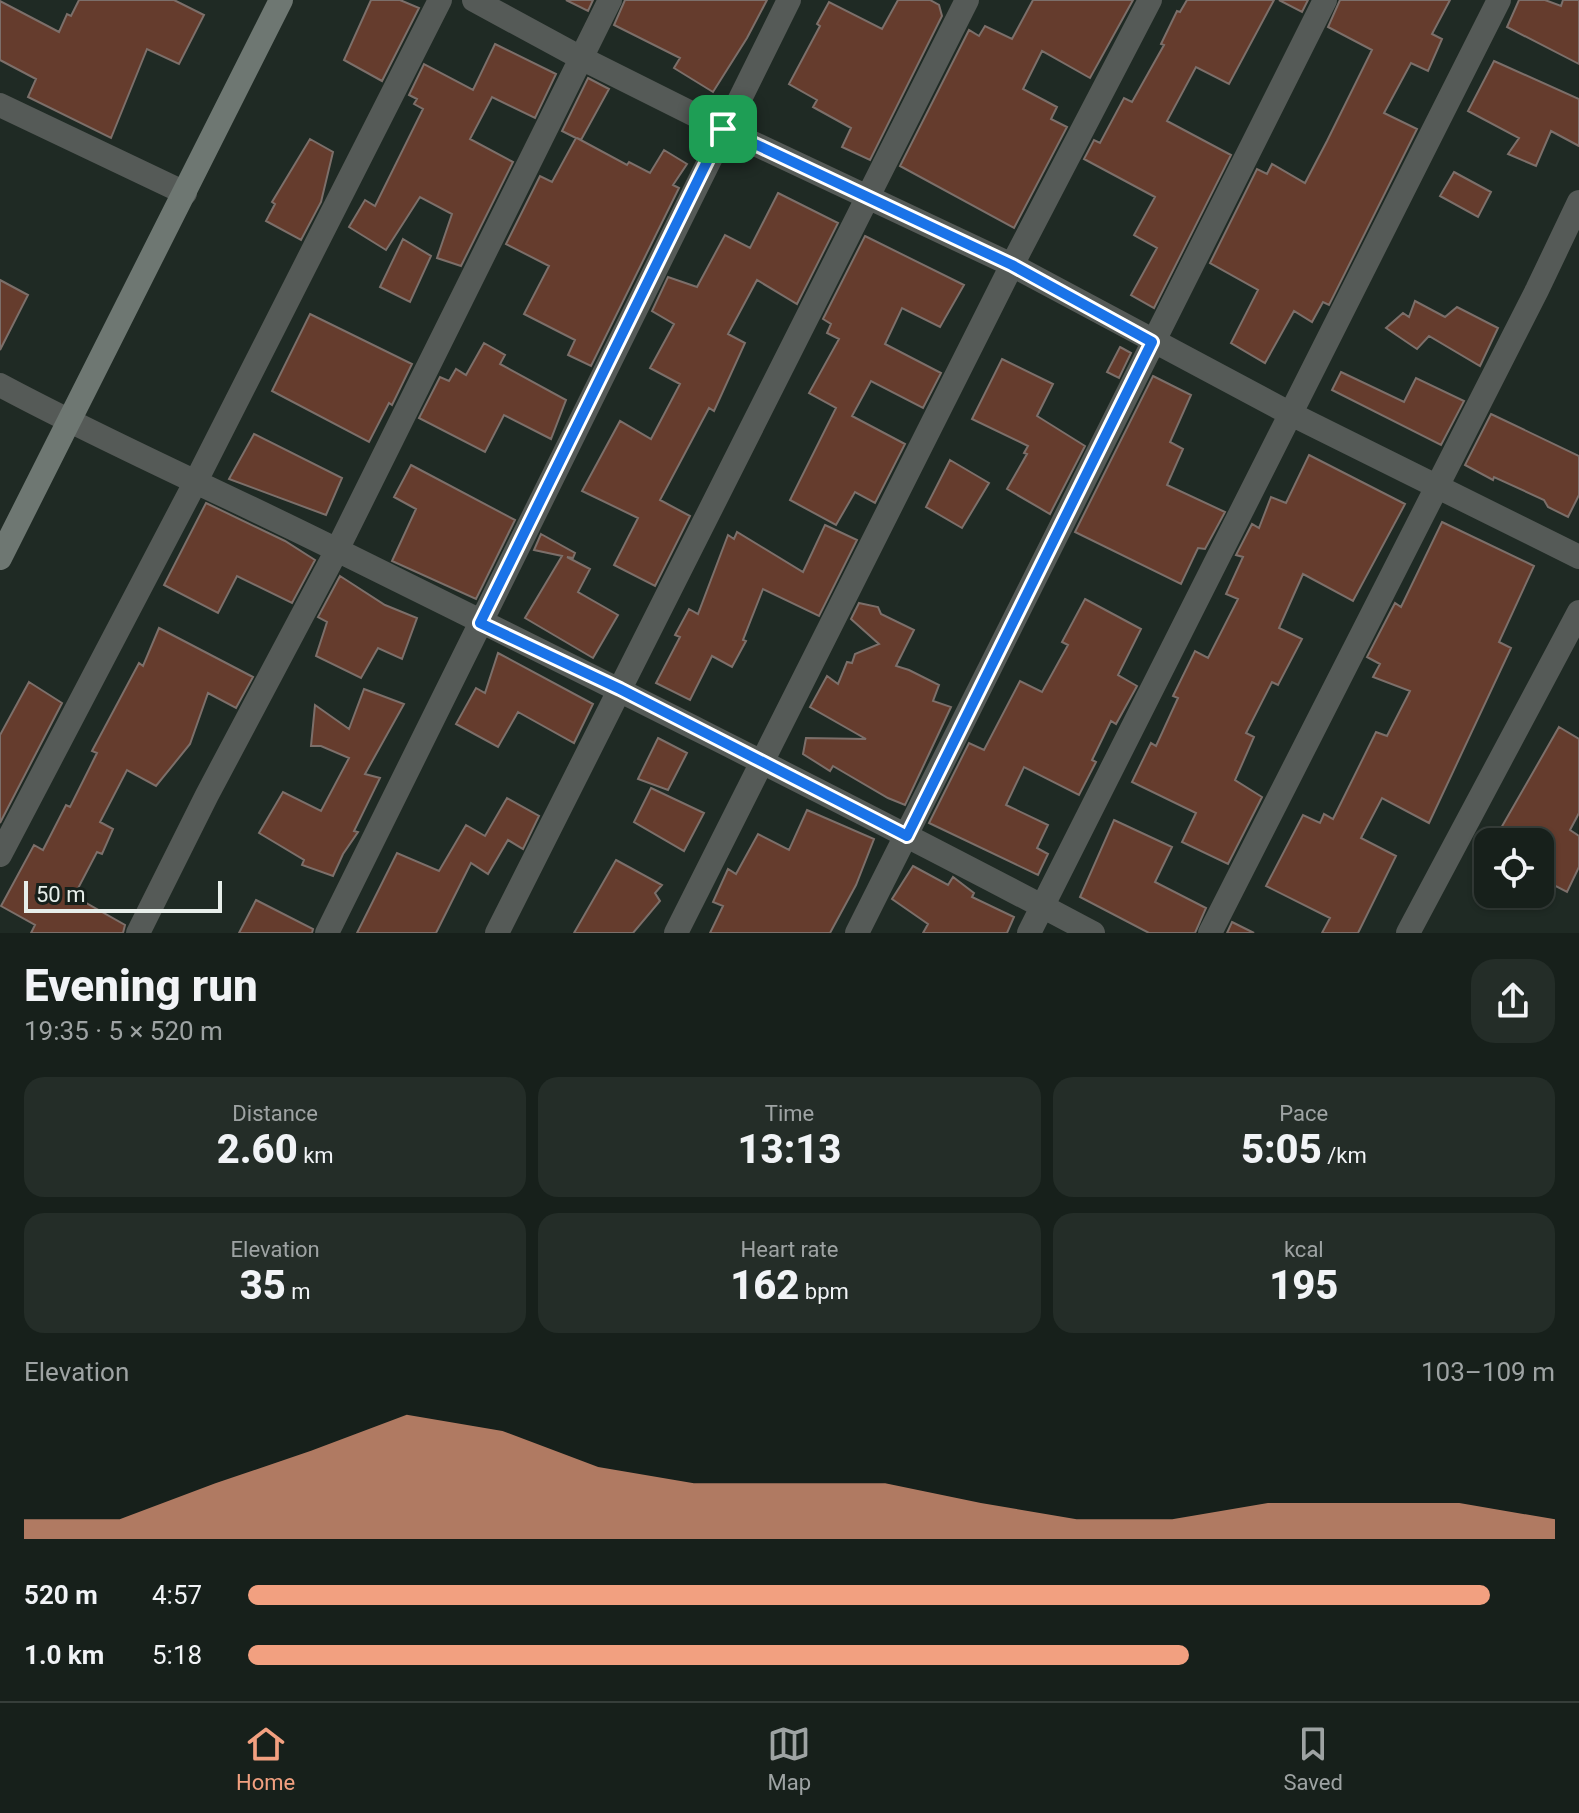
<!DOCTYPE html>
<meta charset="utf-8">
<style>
:root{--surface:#17201b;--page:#242d28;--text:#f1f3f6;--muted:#9ea3a3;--line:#363e3a;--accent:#f2a080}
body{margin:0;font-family:Roboto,sans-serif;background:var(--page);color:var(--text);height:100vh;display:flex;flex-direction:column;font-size:30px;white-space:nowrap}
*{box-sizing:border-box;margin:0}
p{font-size:26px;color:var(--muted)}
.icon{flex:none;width:44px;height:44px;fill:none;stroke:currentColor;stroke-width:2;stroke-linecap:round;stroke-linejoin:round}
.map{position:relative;height:933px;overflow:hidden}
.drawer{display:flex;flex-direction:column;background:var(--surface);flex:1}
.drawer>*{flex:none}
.fabs{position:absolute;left:1474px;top:828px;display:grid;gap:16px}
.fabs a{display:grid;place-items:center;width:80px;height:80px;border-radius:16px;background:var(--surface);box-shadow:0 2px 6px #0004,0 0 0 2px var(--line);font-size:40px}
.scale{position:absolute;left:24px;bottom:20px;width:198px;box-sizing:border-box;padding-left:8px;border:4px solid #e7eeea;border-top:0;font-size:22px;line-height:28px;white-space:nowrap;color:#e7eeea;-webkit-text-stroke:6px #16201b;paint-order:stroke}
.pin{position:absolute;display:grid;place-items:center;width:68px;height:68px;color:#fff;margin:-34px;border-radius:16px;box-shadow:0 4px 12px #0006}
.round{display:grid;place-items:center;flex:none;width:84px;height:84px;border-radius:24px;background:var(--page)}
.head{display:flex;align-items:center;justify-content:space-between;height:136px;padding:0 24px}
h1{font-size:44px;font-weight:800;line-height:60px}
.figures{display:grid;grid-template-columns:repeat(3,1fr);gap:12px;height:136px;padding:8px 24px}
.figures div{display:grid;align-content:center;border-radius:20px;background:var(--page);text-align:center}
.figures b{font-size:40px;font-weight:800}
.figures small{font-size:22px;font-weight:400}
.figures p{font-size:22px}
.chart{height:224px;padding:16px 24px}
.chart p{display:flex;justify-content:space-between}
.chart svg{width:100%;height:144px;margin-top:8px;fill:var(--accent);opacity:.7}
ul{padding:0 24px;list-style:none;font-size:26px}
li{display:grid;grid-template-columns:128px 96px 1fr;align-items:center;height:60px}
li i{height:20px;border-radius:10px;background:var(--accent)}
.tab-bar{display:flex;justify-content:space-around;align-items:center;height:112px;border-top:2px solid var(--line);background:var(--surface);font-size:22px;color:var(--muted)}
.tab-bar a{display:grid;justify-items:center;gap:4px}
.tab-bar .active{color:var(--accent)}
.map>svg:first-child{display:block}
.building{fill:#653c2d;stroke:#7c6f6a;stroke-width:2}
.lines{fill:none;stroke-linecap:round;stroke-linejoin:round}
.street{stroke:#555a57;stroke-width:24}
.secondary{stroke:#6e7772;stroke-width:24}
.route-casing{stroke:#fff;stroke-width:16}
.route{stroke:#1a73e8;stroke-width:10}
</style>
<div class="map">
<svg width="1579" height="933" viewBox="0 0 1579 933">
<rect width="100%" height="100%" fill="#1f2a24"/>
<path class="building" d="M 79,0 L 174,0 L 204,15 L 179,64 L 147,49 L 111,138 L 28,97 L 36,79 L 0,60 L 0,1 L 59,32 L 67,14 L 71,16 Z
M 371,0 L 400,0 L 419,8 L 382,81 L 344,60 Z
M 566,0 L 593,0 L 588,11 Z
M 625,0 L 767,0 L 747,38 L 713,92 L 674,68 L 680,58 L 614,25 Z
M 898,0 L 930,0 L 939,5 L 942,16 L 870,160 L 842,147 L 851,128 L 813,107 L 817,100 L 789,84 L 820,26 L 817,24 L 829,2 L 882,29 Z
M 1033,0 L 1133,0 L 1090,78 L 1042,51 L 1023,89 L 1057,107 L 1051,119 L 1067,127 L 1014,228 L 900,166 L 969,30 L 979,36 L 985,26 L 1012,39 Z
M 1187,0 L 1274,0 L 1229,84 L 1196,67 L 1167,121 L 1231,155 L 1154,308 L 1131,295 L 1157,248 L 1134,235 L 1155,197 L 1084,159 L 1094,140 L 1100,143 L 1124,98 L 1132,102 L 1164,45 L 1161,44 L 1177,11 L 1180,12 Z
M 1279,0 L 1308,0 L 1302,12 Z
M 1340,0 L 1450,0 L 1432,34 L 1442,39 L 1428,71 L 1411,63 L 1384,113 L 1417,129 L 1329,305 L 1323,302 L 1312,322 L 1294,311 L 1265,363 L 1231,343 L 1258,290 L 1210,263 L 1257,169 L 1267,174 L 1272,164 L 1305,183 L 1327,141 L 1372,50 L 1328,27 Z
M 1519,0 L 1545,0 L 1561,6 L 1563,0 L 1579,0 L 1579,64 L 1507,27 Z
M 495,44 L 556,74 L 535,118 L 492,97 L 470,139 L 513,162 L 461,266 L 437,258 L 452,214 L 420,197 L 386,250 L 349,227 L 365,200 L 375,206 L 423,109 L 414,104 L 417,99 L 409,95 L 424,64 L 473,90 Z
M 1494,61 L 1579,99 L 1579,146 L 1551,131 L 1536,166 L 1508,154 L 1519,138 L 1468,111 Z
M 588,78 L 609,89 L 581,140 L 577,138 L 627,165 L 629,162 L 650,173 L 664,150 L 687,164 L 673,185 L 679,188 L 591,366 L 568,355 L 575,340 L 524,314 L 549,266 L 506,244 L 540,176 L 552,182 L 576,138 L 562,131 Z
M 310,139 L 333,152 L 321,202 L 301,240 L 266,221 L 275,204 L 272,202 Z
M 1454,172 L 1491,192 L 1478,217 L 1440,196 Z
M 778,193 L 838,223 L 797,304 L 757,280 L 728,334 L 745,343 L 714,411 L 709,408 L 660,500 L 690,516 L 655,586 L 614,565 L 638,518 L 582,491 L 620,421 L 651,439 L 680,384 L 650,368 L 674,324 L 652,311 L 668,277 L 697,287 L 725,235 L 750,248 Z
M 865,236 L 964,285 L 940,327 L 902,308 L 885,344 L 941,373 L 923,408 L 871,381 L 852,416 L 905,444 L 875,503 L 855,492 L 836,525 L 790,500 L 836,408 L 809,393 L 839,339 L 827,333 L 831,324 L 823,319 Z
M 403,239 L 431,256 L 410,302 L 380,287 Z
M 0,280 L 28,295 L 0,350 Z
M 1415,301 L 1445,317 L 1457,307 L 1498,328 L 1480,366 L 1429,336 L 1417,349 L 1386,328 L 1403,313 L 1409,317 Z
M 310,314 L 412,364 L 392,405 L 389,403 L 369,442 L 272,391 Z
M 484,343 L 505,355 L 500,364 L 566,400 L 551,439 L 504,415 L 485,452 L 419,418 L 440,377 L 449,381 L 456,369 L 466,375 Z
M 1120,347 L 1131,353 L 1119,378 L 1107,372 Z
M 1002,359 L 1053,384 L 1037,416 L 1085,446 L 1050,514 L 1007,489 L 1027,454 L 1024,453 L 1028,446 L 972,419 Z
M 1341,372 L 1404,402 L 1416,378 L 1464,401 L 1441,445 L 1332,390 Z
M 1153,376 L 1191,395 L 1170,442 L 1183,449 L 1167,485 L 1225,512 L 1205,549 L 1198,548 L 1181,584 L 1075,532 Z
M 1491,414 L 1579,456 L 1579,495 L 1568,517 L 1548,507 L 1544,500 L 1494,477 L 1493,480 L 1465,465 Z
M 254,434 L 342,478 L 326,515 L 229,479 Z
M 1309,455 L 1405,504 L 1353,601 L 1303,574 L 1279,628 L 1302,639 L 1278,685 L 1272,682 L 1246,733 L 1254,737 L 1235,780 L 1262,797 L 1228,864 L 1182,842 L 1196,813 L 1132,782 L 1151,743 L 1156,746 L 1178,698 L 1173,696 L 1195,651 L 1208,658 L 1238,599 L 1226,594 L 1243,557 L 1236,555 L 1252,524 L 1259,528 L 1271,497 L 1286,503 Z
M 950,460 L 989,483 L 962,528 L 926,507 Z
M 411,465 L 515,520 L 476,599 L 392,561 L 416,509 L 394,497 Z
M 206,503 L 285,541 L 315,560 L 292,603 L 237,576 L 218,613 L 164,585 Z
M 1442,522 L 1534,566 L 1499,642 L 1511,648 L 1429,823 L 1382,798 L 1361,838 L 1396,856 L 1358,933 L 1322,933 L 1330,918 L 1266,886 L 1303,815 L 1320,823 L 1324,814 L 1333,819 L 1376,732 L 1387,736 L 1410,691 L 1373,677 L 1380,664 L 1367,657 L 1395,603 L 1401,607 Z
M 825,525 L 857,540 L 819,616 L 763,589 L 743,640 L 746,641 L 732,667 L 712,656 L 690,700 L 656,683 L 680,637 L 675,635 L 689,609 L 698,614 L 728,535 L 734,539 L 737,532 L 803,572 Z
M 541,534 L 575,553 L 573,558 L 567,557 L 590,569 L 578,592 L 618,615 L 593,658 L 525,618 L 562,556 L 534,550 Z
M 340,576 L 385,605 L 417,618 L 402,659 L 378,648 L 361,678 L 316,656 L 327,622 L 318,617 Z
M 1085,599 L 1141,629 L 1118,675 L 1137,686 L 1116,724 L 1111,721 L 1092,760 L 1096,762 L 1079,795 L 1024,767 L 1006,805 L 1048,825 L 1037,848 L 1048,854 L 1038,875 L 929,823 L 969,743 L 984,750 L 1020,681 L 1042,692 L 1068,645 L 1062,642 Z
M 859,603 L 878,607 L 881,614 L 914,630 L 896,666 L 909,670 L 939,685 L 933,701 L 951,707 L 905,805 L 888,798 L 833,766 L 830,771 L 803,754 L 806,738 L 866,739 L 810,707 L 827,676 L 838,684 L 847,662 L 852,663 L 855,654 L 879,644 L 851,619 Z
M 159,628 L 253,677 L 236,708 L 208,693 L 190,744 L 156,786 L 127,770 L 100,822 L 113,829 L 102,854 L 97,852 L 74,896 L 125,925 L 123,933 L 31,933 L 35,925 L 1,906 L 34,845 L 43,850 L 66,805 L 70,807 L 97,753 L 92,751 L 139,663 L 143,666 Z
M 498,653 L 593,704 L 574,743 L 518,712 L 498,747 L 456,724 L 476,688 L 485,693 Z
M 29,682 L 62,703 L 0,823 L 0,735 Z
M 364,689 L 404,704 L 365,774 L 380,778 L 354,831 L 358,832 L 343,854 L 333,876 L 302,865 L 304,860 L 259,833 L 283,792 L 321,811 L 349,758 L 321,746 L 311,746 L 315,705 L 349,729 Z
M 1559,727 L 1579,739 L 1579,813 L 1570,830 L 1579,836 L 1579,867 L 1567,892 L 1540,878 L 1540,842 L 1493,842 Z
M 658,738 L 687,753 L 668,790 L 638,779 Z
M 651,788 L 704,813 L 684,851 L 634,822 Z
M 507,798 L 539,816 L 523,849 L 508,840 L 488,874 L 471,863 L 436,933 L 357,933 L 397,853 L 439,871 L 466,825 L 485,836 Z
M 807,810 L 874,839 L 856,885 L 830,933 L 710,933 L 723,906 L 713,902 L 728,869 L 736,874 L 758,834 L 789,850 Z
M 1114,820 L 1172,847 L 1155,882 L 1206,908 L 1195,933 L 1149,933 L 1080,897 Z
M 616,860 L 662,885 L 655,893 L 660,901 L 633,933 L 574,933 Z
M 913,866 L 948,885 L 953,877 L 974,893 L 972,897 L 1014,917 L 1007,933 L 923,933 L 928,924 L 892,899 Z
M 256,900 L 313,929 L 312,933 L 239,933 Z
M 1232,922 L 1254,933 L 1227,933 Z"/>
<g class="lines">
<path class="street" d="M 474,0 L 581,58 L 723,129 L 1012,265 L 1291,414 L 1579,557
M 0,105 L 185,193
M 0,385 C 110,444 225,494 337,550 C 590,675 843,801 1093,933
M 0,855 L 196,481 L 440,0
M 138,933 L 207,795 L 337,550 L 610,0
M 327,933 L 789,0
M 497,933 L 967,0
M 676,933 L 1012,265 L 1150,0
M 857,933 L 1325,0
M 1029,933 L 1499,0
M 1210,933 L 1537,290 L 1579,202
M 1408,933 L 1579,612"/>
<path class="secondary" d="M 0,558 L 281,0"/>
</g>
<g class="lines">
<defs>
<path id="route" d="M 723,129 L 1012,265 L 1152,342 L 907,836 L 620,689 L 480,623 Z"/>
</defs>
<use href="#route" class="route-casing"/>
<use href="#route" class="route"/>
</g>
</svg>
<div class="fabs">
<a><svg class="icon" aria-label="locate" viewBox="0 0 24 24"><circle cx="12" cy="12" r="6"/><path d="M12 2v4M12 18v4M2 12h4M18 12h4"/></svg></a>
</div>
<div class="scale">50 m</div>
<div class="pin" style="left:723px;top:129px;background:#1e9e55"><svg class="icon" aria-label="arrive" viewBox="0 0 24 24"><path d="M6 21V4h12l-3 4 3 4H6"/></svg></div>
</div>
<section class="drawer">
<div class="head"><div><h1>Evening run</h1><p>19:35 · 5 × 520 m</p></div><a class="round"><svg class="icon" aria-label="share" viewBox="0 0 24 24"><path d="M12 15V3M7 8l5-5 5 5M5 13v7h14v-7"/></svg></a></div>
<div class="figures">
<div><p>Distance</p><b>2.60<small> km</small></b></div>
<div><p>Time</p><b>13:13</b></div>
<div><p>Pace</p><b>5:05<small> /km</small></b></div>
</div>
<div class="figures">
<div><p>Elevation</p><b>35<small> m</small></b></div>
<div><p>Heart rate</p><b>162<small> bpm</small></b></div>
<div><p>kcal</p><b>195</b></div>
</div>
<div class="chart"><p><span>Elevation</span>103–109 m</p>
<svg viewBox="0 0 160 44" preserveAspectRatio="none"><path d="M0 44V38L10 38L20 27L30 17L40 6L50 11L60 22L70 27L80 27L90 27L100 33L110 38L120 38L130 33L140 33L150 33L160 38V44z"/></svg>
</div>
<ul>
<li><b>520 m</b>4:57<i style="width:95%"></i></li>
<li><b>1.0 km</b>5:18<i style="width:72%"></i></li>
</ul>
</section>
<nav class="tab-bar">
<a class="active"><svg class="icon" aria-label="home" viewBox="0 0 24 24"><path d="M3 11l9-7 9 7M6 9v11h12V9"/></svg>Home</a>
<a><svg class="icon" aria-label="map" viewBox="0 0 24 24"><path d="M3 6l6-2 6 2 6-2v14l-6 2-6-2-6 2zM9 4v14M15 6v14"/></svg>Map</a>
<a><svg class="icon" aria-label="saved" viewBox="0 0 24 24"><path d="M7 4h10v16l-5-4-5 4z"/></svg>Saved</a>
</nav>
